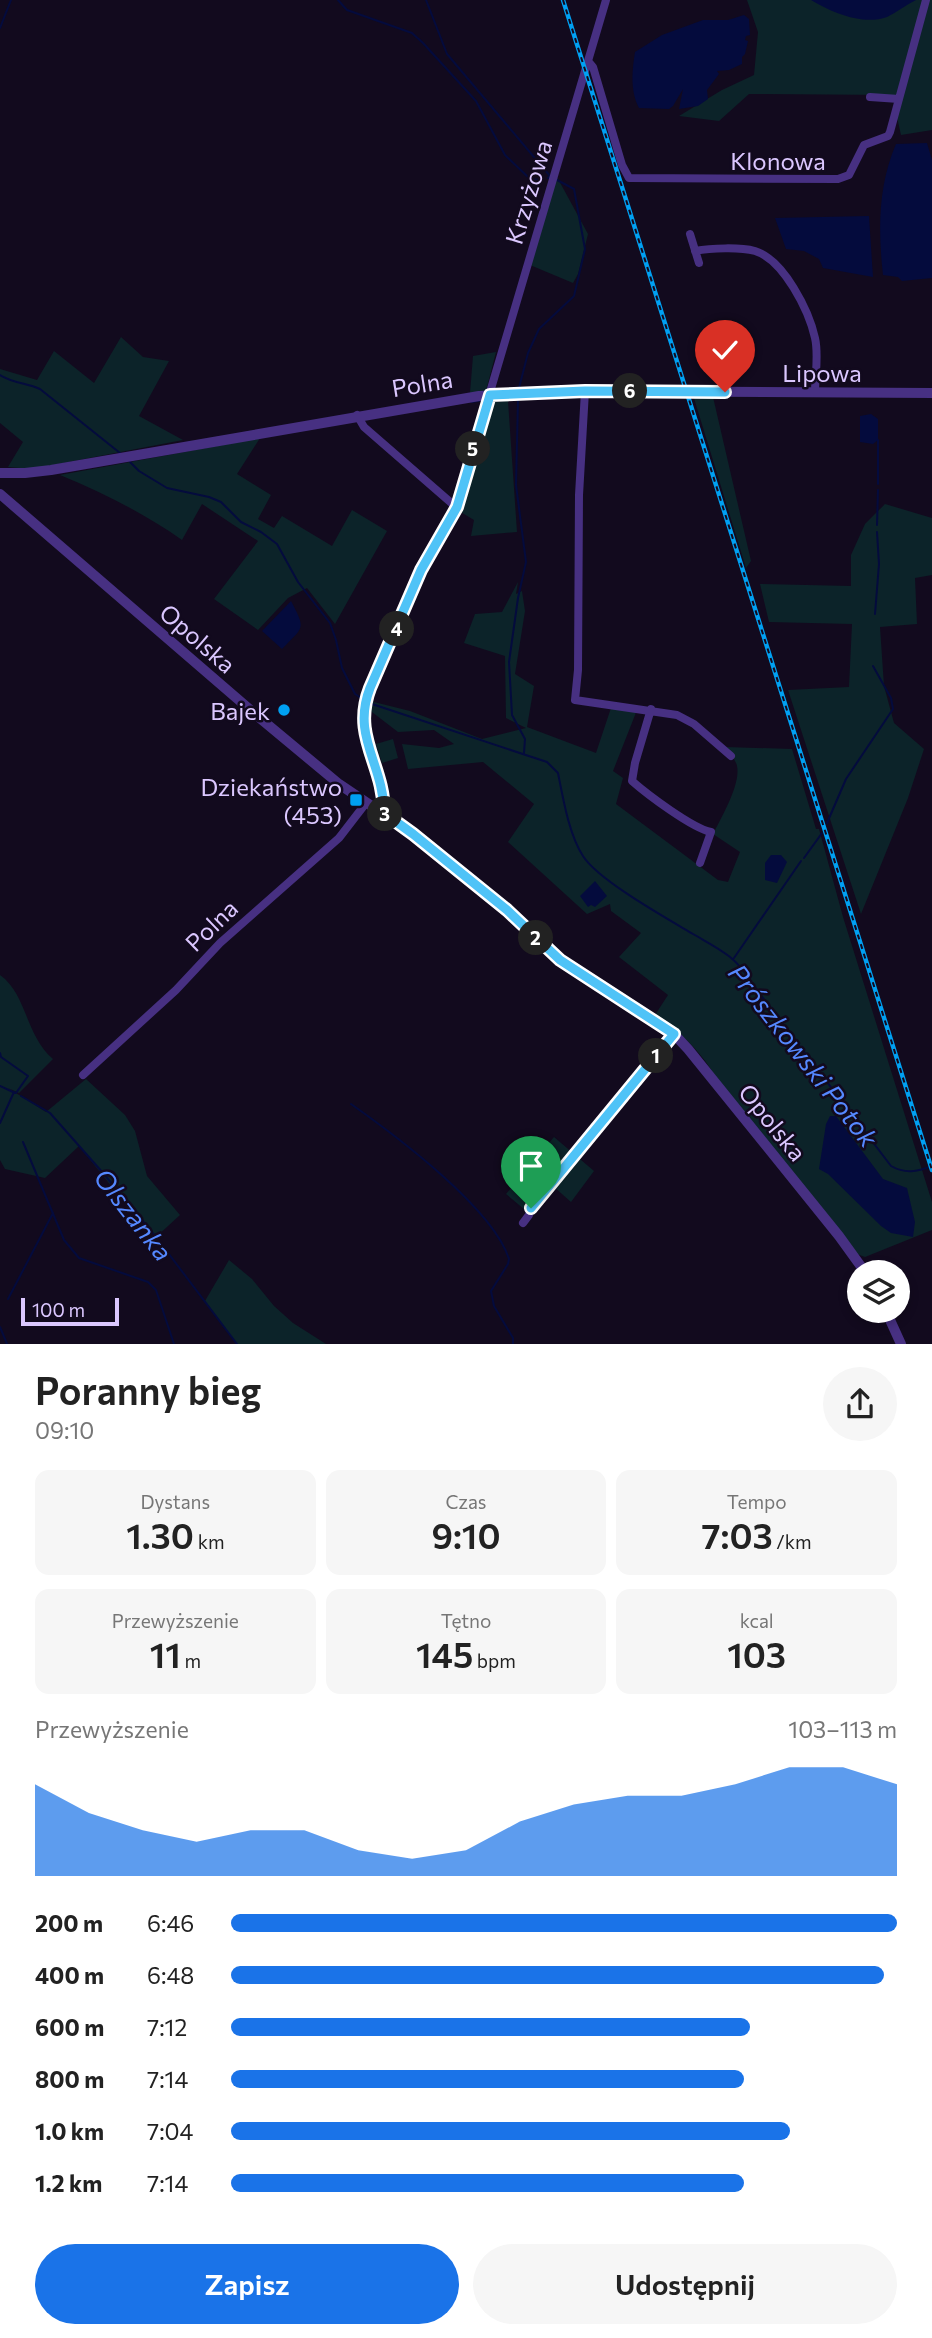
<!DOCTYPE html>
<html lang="pl">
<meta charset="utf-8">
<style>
:root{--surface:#fff;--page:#f6f6f6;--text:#222;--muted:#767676;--accent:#1a73e8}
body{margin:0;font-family:Commissioner,sans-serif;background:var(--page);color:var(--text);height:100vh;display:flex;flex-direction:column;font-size:26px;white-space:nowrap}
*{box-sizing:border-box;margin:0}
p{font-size:23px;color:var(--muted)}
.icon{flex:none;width:38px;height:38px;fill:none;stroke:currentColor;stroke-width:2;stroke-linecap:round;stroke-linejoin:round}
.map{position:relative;height:1344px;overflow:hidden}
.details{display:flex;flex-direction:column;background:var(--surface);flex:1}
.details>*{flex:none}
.controls{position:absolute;left:847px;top:1260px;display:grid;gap:14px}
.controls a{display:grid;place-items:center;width:63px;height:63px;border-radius:50%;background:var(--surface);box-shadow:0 4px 10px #0003;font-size:35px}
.scale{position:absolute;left:21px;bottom:18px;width:98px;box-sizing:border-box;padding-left:7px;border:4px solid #dbc7ff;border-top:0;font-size:19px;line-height:24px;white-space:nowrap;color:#dbc7ff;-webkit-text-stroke:5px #120a1e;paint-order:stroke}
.pin{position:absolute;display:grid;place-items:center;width:60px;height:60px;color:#fff;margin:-72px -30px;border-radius:50% 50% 50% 0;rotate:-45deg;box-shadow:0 0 7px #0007}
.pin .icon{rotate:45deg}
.km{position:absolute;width:35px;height:35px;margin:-18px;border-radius:50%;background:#222;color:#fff;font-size:19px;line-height:35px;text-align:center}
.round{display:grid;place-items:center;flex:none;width:74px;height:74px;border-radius:37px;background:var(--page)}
.overview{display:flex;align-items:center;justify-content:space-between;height:119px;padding:0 35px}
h1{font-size:38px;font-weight:600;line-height:52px}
.metrics{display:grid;grid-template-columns:repeat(3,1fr);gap:10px;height:119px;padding:7px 35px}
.metrics div{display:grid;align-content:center;border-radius:14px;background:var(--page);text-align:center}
.metrics b{font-size:35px;font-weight:600}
.metrics small{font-size:19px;font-weight:400}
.metrics p{font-size:19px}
.chart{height:196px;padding:14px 35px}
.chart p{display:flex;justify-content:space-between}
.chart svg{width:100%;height:126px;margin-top:7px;fill:var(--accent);opacity:.7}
.primary-button{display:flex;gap:14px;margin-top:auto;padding:14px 35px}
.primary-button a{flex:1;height:80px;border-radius:42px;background:var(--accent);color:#fff;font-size:28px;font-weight:600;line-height:80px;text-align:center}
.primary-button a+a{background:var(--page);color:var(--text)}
ul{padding:0 35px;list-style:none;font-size:23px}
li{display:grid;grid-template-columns:112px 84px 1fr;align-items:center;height:52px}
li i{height:18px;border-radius:9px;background:var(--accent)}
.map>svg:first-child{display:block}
.green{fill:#0c2329}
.water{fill:#040b3d}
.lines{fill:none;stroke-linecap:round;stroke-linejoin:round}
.stream{stroke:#040b3d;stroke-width:2}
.minor{stroke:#473082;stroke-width:8}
.tertiary{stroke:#473082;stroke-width:10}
.rail-casing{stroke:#00a0f2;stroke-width:4.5}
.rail{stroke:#120a1e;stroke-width:2;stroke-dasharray:5;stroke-linecap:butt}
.route-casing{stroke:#fff;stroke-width:14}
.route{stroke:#4fc3f7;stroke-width:9}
.poi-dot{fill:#00a0f2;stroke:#120a1e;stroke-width:2.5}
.labels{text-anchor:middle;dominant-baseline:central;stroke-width:5;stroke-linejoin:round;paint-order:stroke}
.street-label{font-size:24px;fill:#dbc7ff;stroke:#120a1e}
.poi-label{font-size:24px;fill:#dbc7ff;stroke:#120a1e;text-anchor:end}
.water-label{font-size:26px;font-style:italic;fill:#58f;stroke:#120a1e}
</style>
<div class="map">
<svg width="932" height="1344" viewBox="0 0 932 1344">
<rect width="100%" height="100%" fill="#120a1e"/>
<path class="green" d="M 747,0 L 932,0 L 932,130 L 901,135 L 892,95 L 749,94 L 719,121 L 679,116 L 722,90 L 754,75 L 758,32 Z
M 557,177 L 588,234 L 578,274 L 573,283 L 530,265 Z
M 121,337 L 143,357 L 169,361 L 139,416 L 183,440 L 32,469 L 8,467 L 23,442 L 0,423 L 0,369 L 37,380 L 54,351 L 94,383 Z
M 496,352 L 486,391 L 470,393 L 473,356 Z
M 693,395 L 713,397 L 751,561 L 746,568 Z
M 508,401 L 517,532 L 471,536 L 474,520 L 459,511 L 491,402 Z
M 260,438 L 237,474 L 271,495 L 258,519 L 274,528 L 282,516 L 332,546 L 352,510 L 387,531 L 335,624 L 307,588 L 288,598 L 258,630 L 214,599 L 258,541 L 202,504 L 182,540 C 144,513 103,493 60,475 Z
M 885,504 L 932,518 L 932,575 L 915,578 L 917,624 L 880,627 L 884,686 L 894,723 L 924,749 L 908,798 L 861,914 L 788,690 L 849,687 L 852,624 L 769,622 L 760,584 L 851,586 L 851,555 L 865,524 Z
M 518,582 L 516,594 L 522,591 L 525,611 L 515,674 L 534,686 L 527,727 L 596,753 L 611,708 L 637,710 L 613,771 L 623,778 L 616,804 L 718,880 L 728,882 L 740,852 L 713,834 C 721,818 741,784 737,766 C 736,760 729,753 725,747 L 792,749 L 816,829 L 819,829 L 843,917 L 932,1202 L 932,1230 L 865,1257 L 857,1254 L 727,1098 C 709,1060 689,1038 655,1015 L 668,995 L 619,957 L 641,933 L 611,911 L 610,904 L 587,914 L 508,842 L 534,804 L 483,762 L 408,769 L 402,744 L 439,748 L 454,744 L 434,730 L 398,732 L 368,709 L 370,701 L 410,711 L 482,739 L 526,728 L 506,718 L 505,656 L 464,643 L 475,614 L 502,612 Z
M 393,739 L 398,758 L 382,763 L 376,744 Z
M 0,975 C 27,994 25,1035 53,1059 L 19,1093 L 8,1088 L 46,1112 L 86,1079 L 125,1115 L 135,1131 L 147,1176 L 180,1215 L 156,1237 L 149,1228 L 141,1223 L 79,1146 L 45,1178 L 5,1169 L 0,1160 Z
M 554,1137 L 594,1171 L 571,1202 L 553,1186 L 530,1214 L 506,1194 Z
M 229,1260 L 252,1279 L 274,1306 L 293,1323 L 326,1344 L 237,1344 L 205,1301 Z"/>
<path class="water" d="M 811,0 L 916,0 C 906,5 897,12 887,17 C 863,26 831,12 811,0 Z
M 744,15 L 749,19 L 750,35 L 746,36 L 745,40 L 748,41 L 745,54 L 742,57 L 742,64 L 729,70 L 717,71 L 719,74 L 707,90 L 708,99 L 698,106 L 679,109 L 683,89 L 673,106 L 669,109 L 639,108 C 630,91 632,71 635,52 L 662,35 L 703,20 L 728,20 Z
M 927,143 L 932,160 L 932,278 L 902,281 L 898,277 L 883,275 C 878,230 878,186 896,144 Z
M 869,216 L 873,277 L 823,268 L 819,259 L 804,251 L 786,249 L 775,218 Z
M 871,414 L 878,419 L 878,440 L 873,444 L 860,442 L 860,416 Z
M 291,601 C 306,630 304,626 282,649 L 262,631 Z
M 771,855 L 781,855 L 787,862 L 777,883 L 765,880 L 765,863 Z
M 595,881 L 607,896 L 595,907 L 591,905 L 588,907 L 580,896 Z
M 830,1116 L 836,1116 L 883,1179 L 907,1188 L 915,1222 L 913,1237 L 891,1233 L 881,1226 L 828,1174 L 819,1169 L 826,1124 Z"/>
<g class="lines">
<path class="stream" d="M 338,0 L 347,10 L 412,33 L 423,43 L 476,101 L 505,155 L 530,179 L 542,180
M 426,0 L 447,54 L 550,176 L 548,178
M 0,28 L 11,0
M 0,375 C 12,383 27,383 40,389 L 120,453
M 519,388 L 528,353 L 539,329 L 574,296 L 585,249 L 574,189 L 557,180
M 518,399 L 516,485 L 526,562 L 518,598 L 509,662 L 512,715 L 525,739 L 524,753
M 472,402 L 484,400
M 878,440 L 878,484
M 130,462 L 139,471 L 167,488 L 209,497 L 221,502 L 241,522 L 261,532 L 277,544 L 298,582 L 330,623 L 336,640 L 342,668 L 355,694 L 364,700
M 877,525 L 878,490
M 875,614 L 879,564 L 877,532
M 369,703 L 547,762 L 558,773 C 563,798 569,835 583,856 C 598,880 666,918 693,934 C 717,948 736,956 750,981 L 891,1166 C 905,1174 917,1172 932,1166
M 827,823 L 846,779 L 893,709 L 891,698 L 873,666
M 804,858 L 822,833
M 734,958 L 801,861
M 0,1053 L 1,1057 L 28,1076 L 16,1093
M 0,1086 L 15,1093
M 21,1096 L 50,1113 L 103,1173 L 156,1237 L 237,1344
M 351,1104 C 395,1135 493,1208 509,1259 L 508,1264 L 491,1291 L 494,1306 L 513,1338 L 513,1344
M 0,1123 L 14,1092
M 23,1142 L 64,1240 L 79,1258 L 148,1282 L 156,1290 L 174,1344
M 8,1299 L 53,1213
M 0,1327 L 7,1344"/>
<path class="minor" d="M 588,61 L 593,67 L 622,165 L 629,178 L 838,179 L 849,175 L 864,145 L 888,136 L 890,132 L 926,0
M 870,97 L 899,99
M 690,234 L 699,263
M 695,251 C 711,248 740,247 755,251 C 784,260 809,311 815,338 C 819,355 815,375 815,393
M 585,391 L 579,495 L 578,670 L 575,700 L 677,715 L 694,724 L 731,756
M 357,415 L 364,427 L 456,507
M 651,709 L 635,763 L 632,781 C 648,795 692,828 711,832 L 700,863
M 384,813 L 384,795 L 363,733 L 364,707 L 370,688 L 421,570 L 456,507 L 606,0
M 83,1075 L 176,990 L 220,943 L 339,838 L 366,803
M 523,1223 L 529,1215 L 531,1208 L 674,1034"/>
<path class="tertiary" d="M 0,473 L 25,473 L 51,470 L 479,396 L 585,391 L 932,393
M 0,494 L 255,714 L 339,784 L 413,834 L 515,917 L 560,960 L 674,1034 L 688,1049 L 839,1236 L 865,1272
M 886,1311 L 901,1344"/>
<defs>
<path id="rail" d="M 563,0 L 932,1170"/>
</defs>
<use href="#rail" class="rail-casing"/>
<use href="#rail" class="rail"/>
</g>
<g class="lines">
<defs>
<path id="route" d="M 531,1208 L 674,1034 L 560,960 L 507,910 L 413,834 L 384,813 C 384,764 351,737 370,688 L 421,570 L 457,507 L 490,395 L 585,391 L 725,392"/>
</defs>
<use href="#route" class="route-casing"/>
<use href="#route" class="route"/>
</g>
<g class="poi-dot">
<circle cx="284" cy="710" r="7"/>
<rect x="349" y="793" width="14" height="14" rx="3.5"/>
</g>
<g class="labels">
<g class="street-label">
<text x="778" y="160">Klonowa</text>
<text transform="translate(528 192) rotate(-73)">Krzyżowa</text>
<text x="822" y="372">Lipowa</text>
<text transform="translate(422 383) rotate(-9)">Polna</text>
<text transform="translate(198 638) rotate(41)">Opolska</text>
<text transform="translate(211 925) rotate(-44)">Polna</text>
<text transform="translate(773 1122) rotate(51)">Opolska</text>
</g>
<g class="poi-label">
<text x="270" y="710">Bajek</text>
<text x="342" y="786">Dziekaństwo<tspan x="342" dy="28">(453)</tspan></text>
</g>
<g class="water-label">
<text transform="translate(804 1055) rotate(52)">Prószkowski Potok</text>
<text transform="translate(134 1214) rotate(52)">Olszanka</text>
</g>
</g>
</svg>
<div class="controls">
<a><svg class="icon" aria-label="layers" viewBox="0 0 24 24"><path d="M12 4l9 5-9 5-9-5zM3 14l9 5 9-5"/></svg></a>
</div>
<div class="scale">100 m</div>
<div class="pin" style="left:531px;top:1208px;background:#1e9e55"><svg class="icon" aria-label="arrive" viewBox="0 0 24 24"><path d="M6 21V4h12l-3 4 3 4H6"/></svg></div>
<div class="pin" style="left:725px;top:392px;background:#d93025"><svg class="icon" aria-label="check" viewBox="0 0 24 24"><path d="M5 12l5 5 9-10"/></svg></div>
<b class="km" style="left:656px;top:1056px">1</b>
<b class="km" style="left:536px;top:938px">2</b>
<b class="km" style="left:385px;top:814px">3</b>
<b class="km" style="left:397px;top:629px">4</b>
<b class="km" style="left:473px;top:449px">5</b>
<b class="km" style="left:630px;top:391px">6</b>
</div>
<section class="details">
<div class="overview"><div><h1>Poranny bieg</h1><p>09:10</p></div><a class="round"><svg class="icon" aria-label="share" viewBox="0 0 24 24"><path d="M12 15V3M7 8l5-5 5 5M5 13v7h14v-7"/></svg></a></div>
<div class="metrics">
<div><p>Dystans</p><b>1.30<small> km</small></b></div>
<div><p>Czas</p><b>9:10</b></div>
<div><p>Tempo</p><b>7:03<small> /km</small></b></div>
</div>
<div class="metrics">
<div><p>Przewyższenie</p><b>11<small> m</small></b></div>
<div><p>Tętno</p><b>145<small> bpm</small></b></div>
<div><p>kcal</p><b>103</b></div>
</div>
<div class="chart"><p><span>Przewyższenie</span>103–113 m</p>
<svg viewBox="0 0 160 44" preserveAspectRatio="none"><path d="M0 44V12L10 22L20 28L30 32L40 28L50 28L60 35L70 38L80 35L90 25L100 19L110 16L120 16L130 12L140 6L150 6L160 12V44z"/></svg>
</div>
<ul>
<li><b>200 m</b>6:46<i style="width:100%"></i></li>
<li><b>400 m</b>6:48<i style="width:98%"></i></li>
<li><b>600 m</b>7:12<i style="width:78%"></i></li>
<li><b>800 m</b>7:14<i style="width:77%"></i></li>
<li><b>1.0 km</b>7:04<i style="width:84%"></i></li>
<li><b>1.2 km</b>7:14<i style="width:77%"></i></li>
</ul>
<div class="primary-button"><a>Zapisz</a><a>Udostępnij</a></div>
</section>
